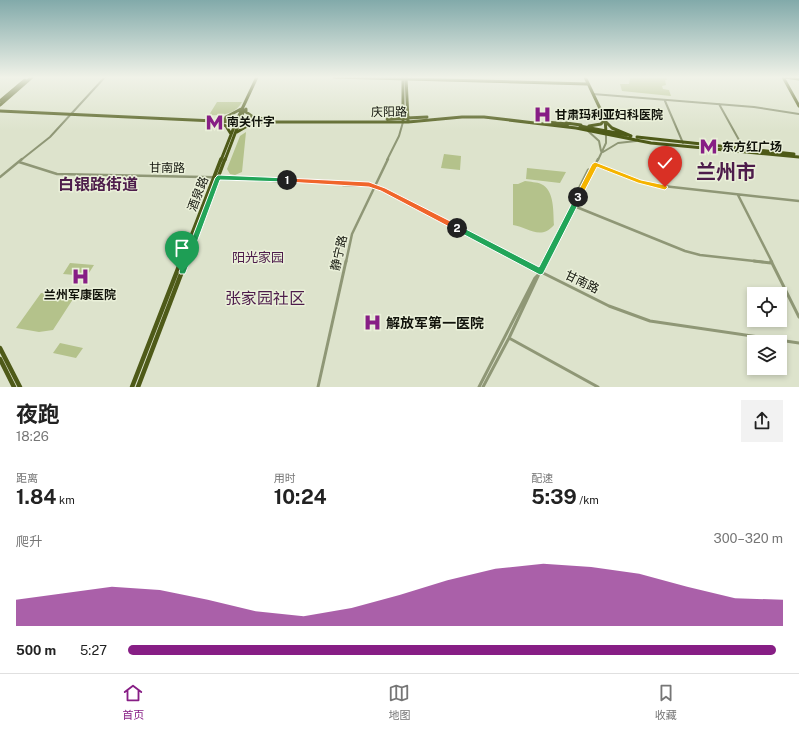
<!DOCTYPE html>
<html lang="zh">
<meta charset="utf-8">
<style>
:root{--surface:#fff;--page:#f2f2f2;--text:#222;--muted:#767676;--line:#e0e0e0;--accent:#871e85}
body{margin:0;font-family:"Public Sans","Noto Sans SC",sans-serif;background:var(--page);color:var(--text);height:100vh;display:flex;flex-direction:column;font-size:15px;white-space:nowrap}
*{box-sizing:border-box;margin:0}
p{font-size:13px;color:var(--muted)}
.icon{flex:none;width:22px;height:22px;fill:none;stroke:currentColor;stroke-width:2;stroke-linecap:round;stroke-linejoin:round}
.map{position:relative;height:387px;overflow:hidden}
.side{display:flex;flex-direction:column;background:var(--surface);flex:1}
.side>*{flex:none}
.buttons{position:absolute;left:747px;top:287px;display:grid;gap:8px}
.buttons a{display:grid;place-items:center;width:40px;height:40px;border-radius:0px;background:var(--surface);box-shadow:0 2px 6px #0003;font-size:20px}
.pin{position:absolute;display:grid;place-items:center;width:34px;height:34px;color:#fff;margin:-41px -17px;border-radius:50% 50% 50% 0;rotate:-45deg;box-shadow:0 0 4px #0007}
.pin .icon{rotate:45deg}
.km{position:absolute;width:20px;height:20px;margin:-10px;border-radius:50%;background:#222;color:#fff;font-size:11px;line-height:20px;text-align:center}
.round{display:grid;place-items:center;flex:none;width:42px;height:42px;border-radius:0px;background:var(--page)}
.overview{display:flex;align-items:center;justify-content:space-between;height:68px;padding:0 16px}
h1{font-size:22px;font-weight:700;line-height:30px}
.figures{display:grid;grid-template-columns:repeat(3,1fr);gap:6px;height:68px;padding:4px 16px}
.figures div{display:grid;align-content:center}
.figures b{font-size:20px;font-weight:700}
.figures small{font-size:11px;font-weight:400}
.figures p{font-size:11px}
.chart{height:112px;padding:8px 16px}
.chart p{display:flex;justify-content:space-between}
.chart svg{width:100%;height:72px;margin-top:4px;fill:var(--accent);opacity:.7}
ul{padding:0 16px;list-style:none;font-size:13px}
li{display:grid;grid-template-columns:64px 48px 1fr;align-items:center;height:30px}
li i{height:10px;border-radius:5px;background:var(--accent)}
.dock{display:flex;justify-content:space-around;align-items:center;height:56px;border-top:1px solid var(--line);background:var(--surface);font-size:11px;color:var(--muted)}
.dock a{display:grid;justify-items:center;gap:2px}
.dock .current{color:var(--accent)}
.map>svg:first-child{display:block}
.green{fill:#b4c28b}
.lines{fill:none;stroke-linecap:round;stroke-linejoin:round}
.minor-far2{stroke:#8f9776;stroke-width:2}
.minor-far1{stroke:#8f9776;stroke-width:2.5}
.minor{stroke:#8f9776;stroke-width:3}
.major-far2{stroke:#4e5a18;stroke-width:3}
.major-far1{stroke:#4e5a18;stroke-width:3.5}
.major{stroke:#4e5a18;stroke-width:4.5}
.split-1{fill:#22a559;stroke:#fff}
.split-2{fill:#f0652b;stroke:#fff}
.split-3{fill:#22a559;stroke:#fff}
.split-4{fill:#f5b400;stroke:#fff}
.labels{text-anchor:middle;dominant-baseline:central;stroke-width:3;stroke-linejoin:round;paint-order:stroke}
.street-label{font-size:12px;fill:#11130b;stroke:#eaf0d9}
.poi-label{font-size:12px;font-weight:bold;fill:#11130b;stroke:#eaf0d9;text-anchor:start}
.neighbourhood-label{font-size:13px;fill:#4d1c4b;stroke:#eaf0d9}
.near-poi-label{font-size:14px;font-weight:bold;fill:#11130b;stroke:#eaf0d9;text-anchor:start}
.district-label{font-size:16px;font-weight:bold;fill:#4d1c4b;stroke:#eaf0d9}
.near-neighbourhood-label{font-size:16px;fill:#4d1c4b;stroke:#eaf0d9}
.town-label{font-size:20px;font-weight:bold;fill:#4d1c4b;stroke:#eaf0d9}
</style>
<div class="map">
<svg width="799" height="387" viewBox="0 0 799 387">
<rect width="100%" height="100%" fill="#dde3cc"/>
<path class="green" d="M 628,77 L 666,77 L 667,80 L 665,80 L 666,85 L 662,86 L 663,89 L 669,90 L 671,96 L 622,91 L 620,84 L 629,84 L 630,79 Z
M 217,102 L 242,102 C 236,114 221,116 209,115 Z
M 246,132 L 242,172 L 235,175 L 230,174 L 227,169 L 240,136 Z
M 444,154 L 461,156 L 460,170 L 441,168 Z
M 527,168 L 566,172 L 560,183 L 526,179 Z
M 525,181 C 530,182 537,182 541,184 C 555,190 553,213 554,225 C 540,241 528,227 513,225 L 513,184 L 518,184 Z
M 70,263 L 94,265 L 87,276 L 63,274 Z
M 41,293 L 75,296 L 53,330 L 39,332 L 16,328 Z
M 60,343 L 83,348 L 76,358 L 53,353 Z"/>
<g class="lines">
<path class="minor-far2" d="M 593,94 L 754,107 L 799,114
M 665,101 L 683,143
M 719,104 L 744,149
M 588,131 L 599,141 L 601,151
M 603,152 L 618,143 L 636,141
M 21,160 L 50,137 L 105,77
M 387,160 L 399,136 L 403,122
M 598,160 L 606,143 L 606,133"/>
<path class="minor-far1" d="M 19,162 L 57,174 L 251,178 L 369,184 L 383,189 L 521,262
M 595,165 L 640,182 L 654,185 L 799,201
M 0,177 L 22,159
M 247,179 L 288,182
M 343,185 L 372,186
M 738,195 L 772,262
M 574,205 L 573,200 L 588,170 L 593,168
M 574,206 L 685,251 L 700,255 L 763,262
M 346,262 L 352,234 L 388,159
M 545,262 L 598,159"/>
<path class="minor" d="M 519,261 L 609,306 L 650,321 L 799,343
M 754,261 L 771,263
M 771,261 L 799,317
M 509,338 L 598,387
M 318,387 L 346,261
M 479,387 L 535,278 L 539,274
M 483,387 L 509,338 L 545,261"/>
<path class="major-far2" d="M 334,77 L 588,84
M 406,77 L 408,121
M 585,77 L 605,119 L 606,132
M 783,77 L 799,106
M 784,77 L 799,79
M 403,78 L 403,120
M 0,101 L 25,80
M 0,105 L 32,77
M 246,109 L 246,112 L 253,117 L 264,119
M 0,111 L 236,122 L 408,122 L 462,117 L 484,117 L 576,128 L 651,143 L 799,157
M 226,117 L 241,109
M 219,119 L 255,119
M 387,119 L 427,117
M 218,122 L 226,126 L 231,134
M 546,122 L 568,124
M 606,122 L 612,128 L 631,136
M 566,123 L 581,125
M 580,126 L 627,135
M 589,126 L 601,124 L 605,119
M 237,132 L 254,122
M 637,137 L 794,154
M 221,160 L 236,122 L 257,77
M 225,160 L 244,110"/>
<path class="major-far1" d="M 181,262 L 221,159
M 186,262 L 225,159"/>
<path class="major" d="M 0,348 L 20,387
M 0,359 L 14,387
M 132,387 L 181,261
M 138,387 L 186,261"/>
</g>
<linearGradient id="sky" x2="0" y2="1"><stop stop-color="#82aaaa"/><stop offset="0.59" stop-color="#f0f2e8"/><stop offset="1" stop-color="#f0f2e8" stop-opacity="0"/></linearGradient>
<rect width="799" height="131" fill="url(#sky)"/>
<path class="split-1" d="M 218,175 L 287,178 L 291,180 L 287,182 L 220,180 L 186,272 L 185,274 L 180,274 L 179,272 L 215,178 Z"/>
<path class="split-2" d="M 287,178 L 369,182 L 385,188 L 460,226 L 461,228 L 460,230 L 455,230 L 381,191 L 369,187 L 287,182 L 284,180 Z"/>
<path class="split-3" d="M 578,194 L 582,197 L 543,274 L 540,275 L 455,230 L 454,228 L 455,226 L 460,226 L 539,267 L 575,197 Z"/>
<path class="split-4" d="M 595,162 L 641,180 L 665,185 L 668,187 L 665,190 L 638,183 L 597,167 L 581,198 L 576,198 L 575,197 L 592,164 Z"/>
<defs>
<symbol id="hospital-bare" viewBox="-9 -9 18 18"><path d="M-5-5h3v3.5h4V-5h3V5h-3V1.5h-4V5h-3Z" fill="#871e85" stroke="#eaf0d9" stroke-width="2.5" paint-order="stroke"/></symbol>
<symbol id="metro-bare" viewBox="-9 -9 18 18"><path d="M-5.5 5V-5H-3L0 0L3-5H5.5V5H3V-.5L0 4L-3-.5V5Z" fill="#871e85" stroke="#eaf0d9" stroke-width="2.5" paint-order="stroke"/></symbol>
</defs>
<g fill-rule="evenodd">
<use href="#hospital-bare" x="530" y="102" width="25" height="25"/>
<use href="#metro-bare" x="202" y="110" width="25" height="25"/>
<use href="#metro-bare" x="696" y="134" width="25" height="25"/>
<use href="#hospital-bare" x="68" y="264" width="25" height="25"/>
<use href="#hospital-bare" x="360" y="310" width="25" height="25"/>
</g>
<g class="labels">
<g class="street-label">
<text transform="translate(389 112) rotate(-1)">庆阳路</text>
<text transform="translate(167 168) rotate(1)">甘南路</text>
<text transform="translate(198 194) rotate(-69)">酒泉路</text>
<text transform="translate(339 253) rotate(-77)">静宁路</text>
<text transform="translate(582 282) rotate(26)">甘南路</text>
</g>
<g class="poi-label">
<text x="555" y="115">甘肃玛利亚妇科医院</text>
<text x="227" y="122">南关什字</text>
<text x="722" y="147">东方红广场</text>
<text x="80" y="295" text-anchor="middle">兰州军康医院</text>
</g>
<g class="neighbourhood-label">
<text x="258" y="257">阳光家园</text>
</g>
<g class="near-poi-label">
<text x="386" y="323">解放军第一医院</text>
</g>
<g class="district-label">
<text x="98" y="184">白银路街道</text>
</g>
<g class="near-neighbourhood-label">
<text x="265" y="298">张家园社区</text>
</g>
<g class="town-label">
<text x="726" y="172">兰州市</text>
</g>
</g>
</svg>
<div class="buttons">
<a><svg class="icon" aria-label="locate" viewBox="0 0 24 24"><circle cx="12" cy="12" r="6"/><path d="M12 2v4M12 18v4M2 12h4M18 12h4"/></svg></a>
<a><svg class="icon" aria-label="layers" viewBox="0 0 24 24"><path d="M12 4l9 5-9 5-9-5zM3 14l9 5 9-5"/></svg></a>
</div>
<div class="pin" style="left:182px;top:272px;background:#1e9e55"><svg class="icon" aria-label="arrive" viewBox="0 0 24 24"><path d="M6 21V4h12l-3 4 3 4H6"/></svg></div>
<div class="pin" style="left:665px;top:187px;background:#d93025"><svg class="icon" aria-label="check" viewBox="0 0 24 24"><path d="M5 12l5 5 9-10"/></svg></div>
<b class="km" style="left:287px;top:180px">1</b>
<b class="km" style="left:457px;top:228px">2</b>
<b class="km" style="left:578px;top:197px">3</b>
</div>
<section class="side">
<div class="overview"><div><h1>夜跑</h1><p>18:26</p></div><a class="round"><svg class="icon" aria-label="share" viewBox="0 0 24 24"><path d="M12 15V3M7 8l5-5 5 5M5 13v7h14v-7"/></svg></a></div>
<div class="figures">
<div><p>距离</p><b>1.84<small> km</small></b></div>
<div><p>用时</p><b>10:24</b></div>
<div><p>配速</p><b>5:39<small> /km</small></b></div>
</div>
<div class="chart"><p><span>爬升</span>300–320 m</p>
<svg viewBox="0 0 160 44" preserveAspectRatio="none"><path d="M0 44V28L10 24L20 20L30 22L40 28L50 35L60 38L70 33L80 25L90 16L100 9L110 6L120 8L130 12L140 20L150 27L160 28V44z"/></svg>
</div>
<ul>
<li><b>500 m</b>5:27<i style="width:99%"></i></li>
</ul>
</section>
<nav class="dock">
<a class="current"><svg class="icon" aria-label="home" viewBox="0 0 24 24"><path d="M3 11l9-7 9 7M6 9v11h12V9"/></svg>首页</a>
<a><svg class="icon" aria-label="map" viewBox="0 0 24 24"><path d="M3 6l6-2 6 2 6-2v14l-6 2-6-2-6 2zM9 4v14M15 6v14"/></svg>地图</a>
<a><svg class="icon" aria-label="saved" viewBox="0 0 24 24"><path d="M7 4h10v16l-5-4-5 4z"/></svg>收藏</a>
</nav>
